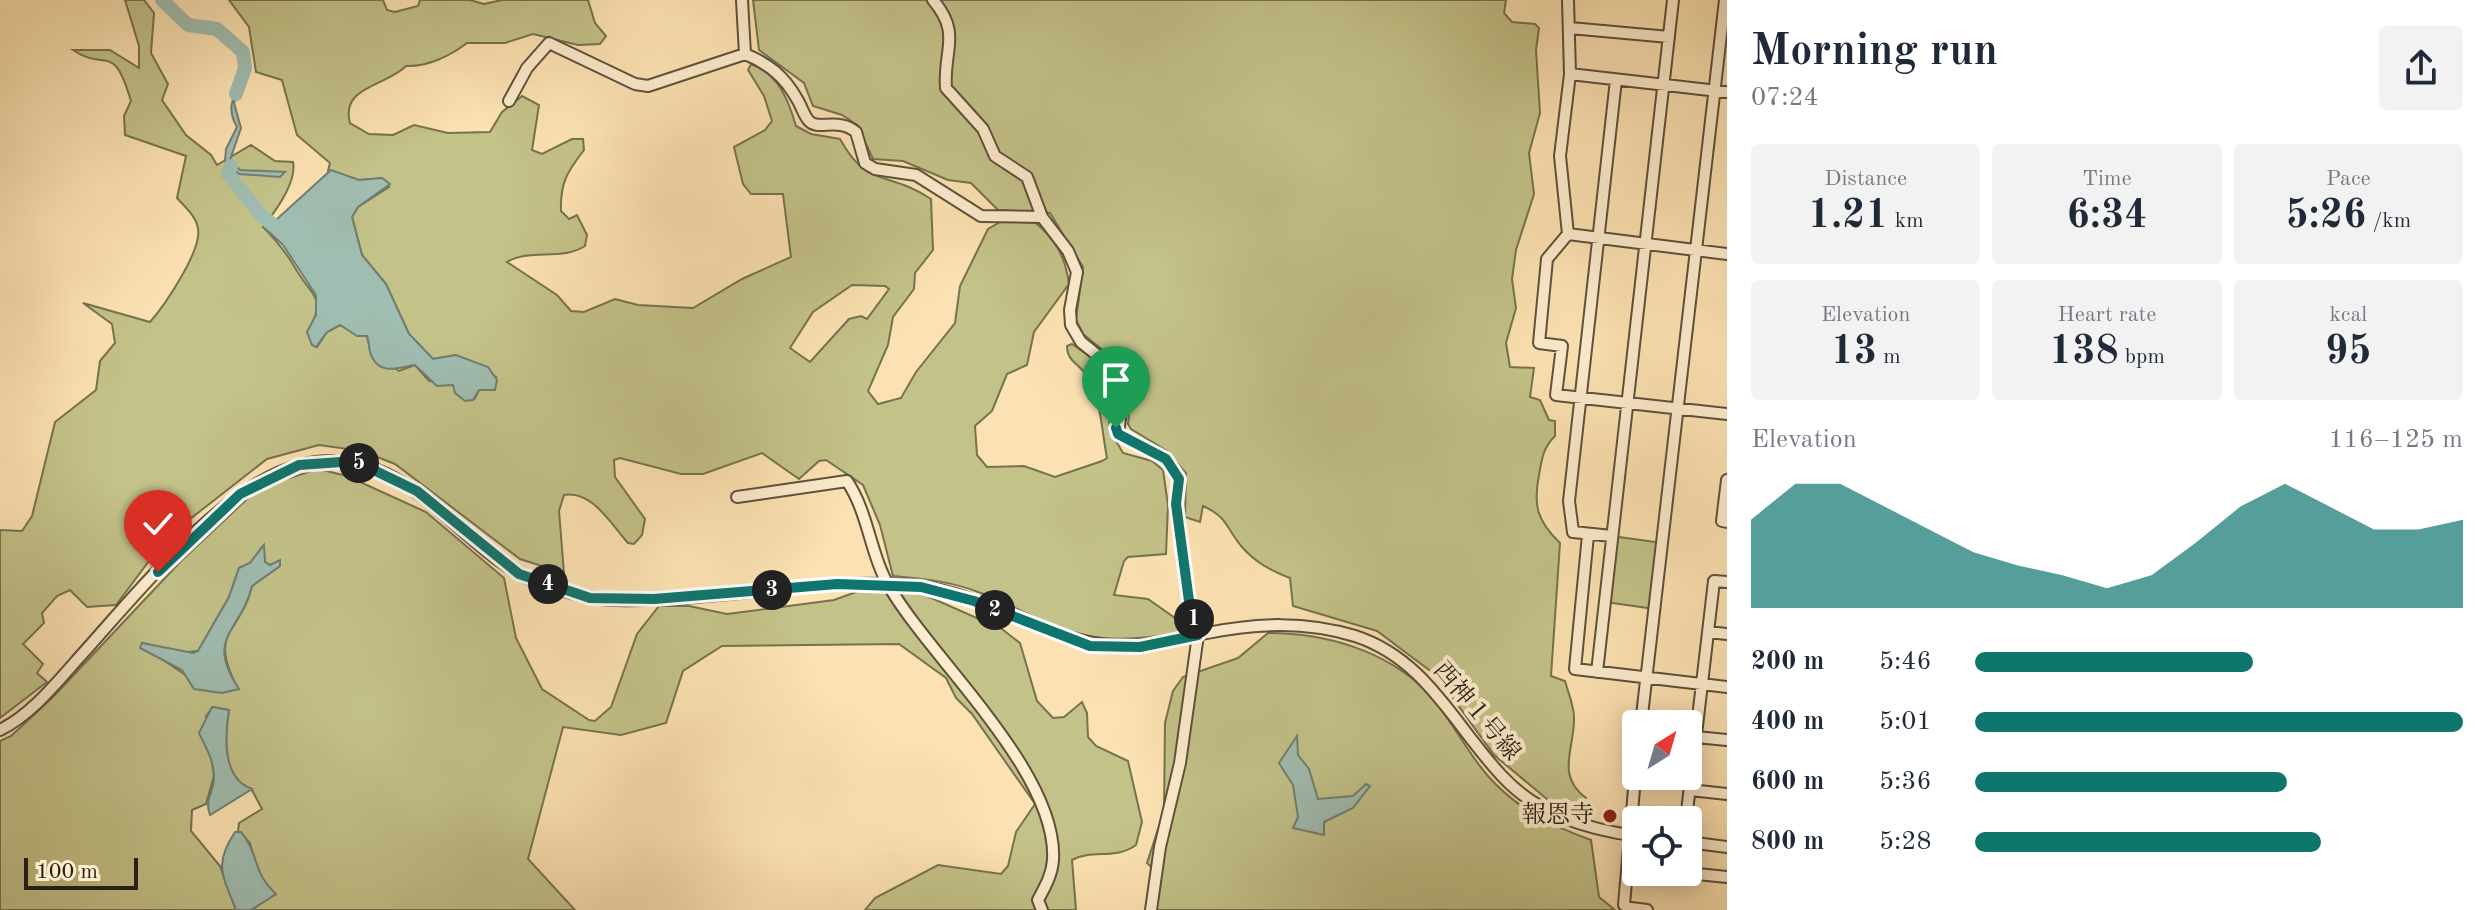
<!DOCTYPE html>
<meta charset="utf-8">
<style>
:root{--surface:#fff;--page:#f2f2f3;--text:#1f2937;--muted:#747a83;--accent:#0f766e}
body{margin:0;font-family:"Old Standard TT","Noto Serif JP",serif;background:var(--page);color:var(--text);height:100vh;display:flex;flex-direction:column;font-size:30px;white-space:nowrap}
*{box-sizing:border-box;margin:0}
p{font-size:26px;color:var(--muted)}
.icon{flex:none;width:44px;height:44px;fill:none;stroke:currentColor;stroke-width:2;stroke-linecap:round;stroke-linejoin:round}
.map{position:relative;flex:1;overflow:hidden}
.details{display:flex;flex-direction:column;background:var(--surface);width:760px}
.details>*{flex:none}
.needle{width:52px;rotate:37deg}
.tools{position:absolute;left:1622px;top:710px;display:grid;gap:16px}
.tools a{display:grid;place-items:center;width:80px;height:80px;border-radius:8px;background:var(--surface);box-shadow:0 4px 20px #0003;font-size:40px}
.scale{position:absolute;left:24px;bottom:20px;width:114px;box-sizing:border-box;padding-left:8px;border:4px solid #292115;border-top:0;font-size:22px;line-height:28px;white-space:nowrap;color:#292115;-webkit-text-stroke:6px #fdeccd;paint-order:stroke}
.pin{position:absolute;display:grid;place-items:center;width:68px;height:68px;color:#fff;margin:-82px -34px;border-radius:50% 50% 50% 0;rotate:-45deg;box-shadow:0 0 8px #0007}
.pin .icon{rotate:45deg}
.km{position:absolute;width:40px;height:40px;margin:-20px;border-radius:50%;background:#222;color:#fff;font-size:22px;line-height:40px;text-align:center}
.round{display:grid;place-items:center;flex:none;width:84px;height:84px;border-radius:8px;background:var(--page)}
.headline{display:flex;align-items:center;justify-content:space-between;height:136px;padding:0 24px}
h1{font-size:44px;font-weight:800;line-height:60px}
.metrics{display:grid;grid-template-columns:repeat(3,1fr);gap:12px;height:136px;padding:8px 24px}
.metrics div{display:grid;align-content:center;border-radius:8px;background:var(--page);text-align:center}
.metrics b{font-size:40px;font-weight:800}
.metrics small{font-size:22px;font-weight:400}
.metrics p{font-size:22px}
.chart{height:224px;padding:16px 24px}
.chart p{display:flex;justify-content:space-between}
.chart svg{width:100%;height:144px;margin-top:8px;fill:var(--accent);opacity:.7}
ul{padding:0 24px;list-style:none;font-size:26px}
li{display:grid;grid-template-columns:128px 96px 1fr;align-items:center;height:60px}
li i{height:20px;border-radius:10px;background:var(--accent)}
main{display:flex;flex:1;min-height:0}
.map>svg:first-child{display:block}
.green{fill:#c3c289;stroke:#76724f;stroke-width:2;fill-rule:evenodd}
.water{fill:#a0bdb1;stroke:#707f73;stroke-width:2}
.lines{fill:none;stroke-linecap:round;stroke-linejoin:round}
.river{stroke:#a0bdb1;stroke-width:14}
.minor-casing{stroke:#5e513c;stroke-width:14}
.minor{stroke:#fdeccd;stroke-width:10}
.route-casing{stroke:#fff;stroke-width:16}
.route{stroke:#0f766e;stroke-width:10}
.poi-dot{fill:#8f2418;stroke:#fdeccd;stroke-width:3}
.labels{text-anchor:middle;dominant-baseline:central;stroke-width:8;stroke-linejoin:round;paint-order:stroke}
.street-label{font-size:24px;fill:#292115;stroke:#fdeccd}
.poi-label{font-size:24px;fill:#292115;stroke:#fdeccd;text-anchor:end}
</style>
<main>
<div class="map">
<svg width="1727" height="910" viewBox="0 0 1727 910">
<rect width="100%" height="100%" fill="#fce2b2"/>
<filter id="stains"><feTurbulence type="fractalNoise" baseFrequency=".0025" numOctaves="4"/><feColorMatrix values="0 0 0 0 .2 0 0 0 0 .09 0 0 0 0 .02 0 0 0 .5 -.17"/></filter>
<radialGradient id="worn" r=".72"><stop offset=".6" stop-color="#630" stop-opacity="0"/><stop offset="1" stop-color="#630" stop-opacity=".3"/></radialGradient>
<path class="green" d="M 125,0 L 144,0 L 154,13 L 151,53 L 168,84 L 162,100 L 186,135 L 211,155 L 217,165 L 251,145 L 275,161 L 293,162 C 297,182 275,212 263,227 C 277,241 287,253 297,271 C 312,296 328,299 307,332 L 317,347 L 327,332 L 340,325 L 367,336 L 370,350 L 399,371 L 415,365 L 429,381 L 450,383 L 475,398 L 479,390 L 496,377 L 456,355 L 433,359 L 409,334 L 386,284 L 362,255 L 352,217 L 358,207 L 389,187 L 382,178 L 359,180 L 328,171 L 330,163 L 297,135 L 282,80 L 256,72 L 249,27 L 229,0 L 383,0 L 387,10 L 395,12 L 418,6 L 420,0 L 470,0 L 484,4 L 502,0 L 588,0 L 595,23 L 606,36 L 600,44 L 578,45 L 533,34 L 505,43 L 467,43 C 450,56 427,67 406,66 C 387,86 340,86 350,123 L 369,134 L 393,135 L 414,125 L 448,133 L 490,132 L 502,112 L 522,96 L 539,105 L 532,150 L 542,154 L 572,139 L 583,139 L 584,150 C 567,172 560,183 561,211 L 569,219 L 577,215 L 587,235 L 585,246 C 562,261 530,248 507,262 L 557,295 L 571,311 L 584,312 L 615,299 L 638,305 L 693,308 L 742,279 L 791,257 L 783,194 L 751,194 L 743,184 L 734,147 L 765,130 L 772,121 L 764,96 L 748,70 L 751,64 C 779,75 788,99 796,126 L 811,134 L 840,139 C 868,190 888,170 931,199 L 933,250 L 915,273 L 914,289 L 893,317 L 888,345 L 868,391 L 878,404 L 901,398 L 916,372 L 955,323 L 960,286 L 988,229 L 1002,221 L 1032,220 C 1055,238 1065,255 1069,284 L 1034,332 L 1027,365 L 1007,374 L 992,411 L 975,426 L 977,455 L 987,467 L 1024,466 L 1055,477 L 1102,461 L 1107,458 C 1102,433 1101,398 1087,376 C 1080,364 1067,362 1067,346 L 1072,344 L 1106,368 L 1112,383 L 1109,429 L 1123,453 L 1152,461 L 1163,470 L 1168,505 L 1166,554 L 1128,557 L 1124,561 L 1114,595 L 1148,599 L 1182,623 L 1180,634 C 1152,637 1122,641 1093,637 C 1051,630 1017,606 978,592 C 950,581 922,579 893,576 L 880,525 L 863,485 L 826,460 L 819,461 L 799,479 L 762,453 L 703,474 L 681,474 L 620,458 L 614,460 L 615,477 L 645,519 L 642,535 L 634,544 L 628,543 C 611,524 592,490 564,495 L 559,511 L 564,573 L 520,559 L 395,464 L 362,451 L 319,445 L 267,459 L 167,537 L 116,605 L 87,607 L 70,590 L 57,596 L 42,613 L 44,623 L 23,644 L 43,664 L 37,673 L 47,682 L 0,718 L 0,530 L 22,531 L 32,516 L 55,422 L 96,390 L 100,361 L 115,343 L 112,324 L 83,303 L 150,322 C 165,305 202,250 198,229 C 197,217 185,207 177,198 L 186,156 L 125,135 L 124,116 L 131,101 C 113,40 107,73 73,50 L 110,50 L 139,68 L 139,46 ZM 852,285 L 885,286 L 889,289 L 867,319 L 861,316 L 849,319 L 810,362 L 790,348 L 813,312 Z
M 753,0 L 1506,0 L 1504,13 L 1512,22 L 1535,24 L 1539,28 L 1536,50 L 1540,113 L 1529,153 L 1534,194 L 1516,250 L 1512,279 L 1516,308 L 1506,343 L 1510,367 L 1534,368 L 1530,397 L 1540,400 L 1549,420 L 1555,421 L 1555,436 C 1543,448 1542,458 1539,475 C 1533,505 1537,521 1560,543 L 1551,676 L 1565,681 C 1568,692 1574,706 1574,717 C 1575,748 1555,775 1586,798 L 1582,813 L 1548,800 L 1494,755 L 1437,676 L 1377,631 L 1293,606 L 1290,578 C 1270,570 1256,563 1242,547 C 1225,527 1229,518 1203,506 L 1200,522 L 1185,517 L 1186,473 L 1167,451 L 1131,429 L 1128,424 L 1132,388 L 1124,367 L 1083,334 L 1076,320 L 1083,267 L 1050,213 L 998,210 L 971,183 L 948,180 L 903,161 L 873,159 L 857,125 L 842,115 L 813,106 L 804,83 L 759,50 Z
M 318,469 L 347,476 L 426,512 L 504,578 L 516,638 L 542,689 L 589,720 L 595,721 L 611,707 L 637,634 L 659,606 L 689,606 L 727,614 L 834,600 L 867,588 L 918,592 L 1002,629 L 1020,643 L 1037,701 L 1053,718 L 1064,717 L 1082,702 L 1087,713 L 1088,737 L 1096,746 L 1128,761 L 1142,822 L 1136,845 C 1116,860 1093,849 1072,860 L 1076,910 L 865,910 L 875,898 L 938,865 L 1001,874 L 1008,866 L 1016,832 L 1035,804 L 972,714 L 956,698 L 946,678 L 899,644 L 722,646 L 683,671 L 666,723 L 621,735 L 563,727 L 528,859 L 575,910 L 251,910 L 275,894 L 258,874 L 250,843 L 238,831 L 239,823 L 262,809 L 252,790 C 221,778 225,736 229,710 L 213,707 L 206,716 L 214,776 L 206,804 L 192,810 L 191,831 L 220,866 L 236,910 L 0,910 L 0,741 L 11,736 L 52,698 L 181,561 L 246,500 L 261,487 ZM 263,546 L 265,562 L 270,565 L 280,561 L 280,566 L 252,586 C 240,636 207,629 238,689 L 190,678 L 156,655 L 198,651 L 229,597 L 239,568 L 250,563 Z
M 1612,536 L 1663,543 L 1655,609 L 1605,602 Z
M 1268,633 C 1325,633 1385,650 1426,691 C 1450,716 1465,750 1488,776 C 1516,808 1552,826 1591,840 L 1599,897 L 1615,910 L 1153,910 L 1160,875 L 1147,863 L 1164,811 L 1165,723 L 1173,691 L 1183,677 L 1238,658 Z"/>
<path class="water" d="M 240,78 L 245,79 L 234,103 L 241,128 L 230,160 L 240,170 L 285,172 L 280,177 L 239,174 L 225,161 L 226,149 L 237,127 C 225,106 235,98 240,78 Z
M 331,170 L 359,180 L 382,178 L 390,184 L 358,207 L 352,217 L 362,255 L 386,284 L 409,334 L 433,359 L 456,355 L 488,367 L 497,380 L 495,390 L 479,390 L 473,400 L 465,401 L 455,393 L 453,385 L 437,386 L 415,365 C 400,367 381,376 372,357 C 368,350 370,343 367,336 L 357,336 L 340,325 L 327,332 L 316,347 L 312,345 L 307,332 L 316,315 L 316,295 L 283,245 L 266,229 Z
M 264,545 L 265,562 L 270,565 L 280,560 L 280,566 L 252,586 C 241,632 204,636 239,689 L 222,693 L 194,689 L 182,670 L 140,648 L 142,643 L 193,653 L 198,651 L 229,597 L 239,568 L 250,563 Z
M 212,707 L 229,710 C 225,735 221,778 252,789 L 210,815 C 204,799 214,793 214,777 C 214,760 206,748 199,733 Z
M 1297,736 L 1298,755 L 1309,769 L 1318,799 L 1353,796 L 1366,784 L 1370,786 L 1353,808 L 1324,822 L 1324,835 L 1293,828 L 1298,817 L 1293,785 L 1279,763 Z
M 235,832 L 241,832 C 259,853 252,872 276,894 L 251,910 L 236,910 C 223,876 213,865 235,832 Z"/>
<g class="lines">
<path class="river" d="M 162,0 L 188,25 L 217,29 L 243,52 L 245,68 L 236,94
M 231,166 L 228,174 L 260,214 L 284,234"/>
<defs>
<path id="minor" d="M 742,0 L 745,54
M 933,0 C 962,34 943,50 946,88 L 983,129 L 995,156 L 1027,177 L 1042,217 L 1068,251 L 1077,272 L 1070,310 L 1071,325 L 1081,342 L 1121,374 L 1124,388 L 1118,434 L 1166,459 L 1179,479 L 1176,504 L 1189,601 L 1198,635 L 1180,763 L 1160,847 L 1151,910
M 1568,0 L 1570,74 L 1560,156 L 1568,234 L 1547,259 L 1539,343 L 1562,346 L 1556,395 L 1727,414
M 1570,28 L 1669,37
M 1570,74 L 1727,92
M 509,101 L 527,68 L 549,43 L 635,84 L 648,86 L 745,54 C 769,64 784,76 797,99 C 801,105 804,116 809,121 C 818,131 838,117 856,132 L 865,163 L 875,169 L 916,175 L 981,216 L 1042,217
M 1568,234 L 1727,254
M 1727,480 L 1722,521 L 1727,522
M 737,497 L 847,481 C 869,514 870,555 890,588 C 934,662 1058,773 1053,860 C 1052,875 1045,887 1038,900 L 1042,910
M 1588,535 L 1575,669 L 1727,687
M 1612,536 L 1573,532 L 1569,501 L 1616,80
M 1708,632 L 1727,634
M 1597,672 L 1673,0
M 1641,724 L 1725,0
M 0,730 C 30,715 54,686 76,661 C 130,602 222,484 300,465 C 399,441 446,531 518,573 C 536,584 568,593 589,597 C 618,603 653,599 683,598 C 761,593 839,578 917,586 C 990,594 1049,645 1123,646 C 1151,647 1179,639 1207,633 C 1258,623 1305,621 1355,636 C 1426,659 1454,725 1502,776 C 1537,814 1586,829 1636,836
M 1696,737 L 1727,740
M 1690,790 L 1727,794
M 1686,820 L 1714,581 L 1727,582
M 1688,842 L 1727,847
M 1678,872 L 1727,877
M 1631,908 L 1647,910
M 1631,910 L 1624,905 L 1636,766"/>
</defs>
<use href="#minor" class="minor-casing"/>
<use href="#minor" class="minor"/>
</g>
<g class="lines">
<defs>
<path id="route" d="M 158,572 L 240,494 L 299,465 L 355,461 L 417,491 L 519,574 L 590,598 L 654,599 L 837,584 L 921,587 L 974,601 L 1090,646 L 1140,647 L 1198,635 L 1189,601 L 1176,504 L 1179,479 L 1166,459 L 1118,434 L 1116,428"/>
</defs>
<use href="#route" class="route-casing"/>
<use href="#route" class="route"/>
</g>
<circle class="poi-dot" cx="1610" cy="816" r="8"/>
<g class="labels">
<g class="street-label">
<text transform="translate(1476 712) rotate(50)">西神１号線</text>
</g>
<g class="poi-label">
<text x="1594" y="816">報恩寺</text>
</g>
</g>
<rect width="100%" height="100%" filter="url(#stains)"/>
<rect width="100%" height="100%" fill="url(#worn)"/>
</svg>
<div class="tools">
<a><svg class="needle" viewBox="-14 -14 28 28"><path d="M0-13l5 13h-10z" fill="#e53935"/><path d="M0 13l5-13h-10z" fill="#747a83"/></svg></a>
<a><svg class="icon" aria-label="locate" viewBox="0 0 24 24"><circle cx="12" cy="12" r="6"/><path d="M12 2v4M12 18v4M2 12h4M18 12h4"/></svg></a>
</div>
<div class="scale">100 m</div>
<div class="pin" style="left:1116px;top:428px;background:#1e9e55"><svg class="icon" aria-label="arrive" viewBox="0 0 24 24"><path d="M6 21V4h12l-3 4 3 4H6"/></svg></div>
<div class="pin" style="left:158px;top:572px;background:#d93025"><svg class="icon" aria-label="check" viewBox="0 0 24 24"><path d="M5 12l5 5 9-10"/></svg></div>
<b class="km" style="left:1194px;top:619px">1</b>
<b class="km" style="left:995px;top:610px">2</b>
<b class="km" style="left:772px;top:590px">3</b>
<b class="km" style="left:548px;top:584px">4</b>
<b class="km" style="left:359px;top:463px">5</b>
</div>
<section class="details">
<div class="headline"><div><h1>Morning run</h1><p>07:24</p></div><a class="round"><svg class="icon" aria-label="share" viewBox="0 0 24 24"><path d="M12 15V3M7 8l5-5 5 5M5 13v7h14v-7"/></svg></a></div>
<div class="metrics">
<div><p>Distance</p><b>1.21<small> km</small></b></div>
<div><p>Time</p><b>6:34</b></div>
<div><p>Pace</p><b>5:26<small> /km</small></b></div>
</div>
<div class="metrics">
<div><p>Elevation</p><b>13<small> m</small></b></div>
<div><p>Heart rate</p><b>138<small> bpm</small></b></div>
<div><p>kcal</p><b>95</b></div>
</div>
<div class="chart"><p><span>Elevation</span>116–125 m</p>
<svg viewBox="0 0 160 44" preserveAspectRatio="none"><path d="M0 44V17L10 6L20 6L30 13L40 20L50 27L60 31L70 34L80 38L90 34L100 24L110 13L120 6L130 13L140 20L150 20L160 17V44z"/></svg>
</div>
<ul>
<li><b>200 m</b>5:46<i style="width:57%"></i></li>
<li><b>400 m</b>5:01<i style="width:100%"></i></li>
<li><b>600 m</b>5:36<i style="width:64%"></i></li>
<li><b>800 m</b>5:28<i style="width:71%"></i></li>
</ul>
</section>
</main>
